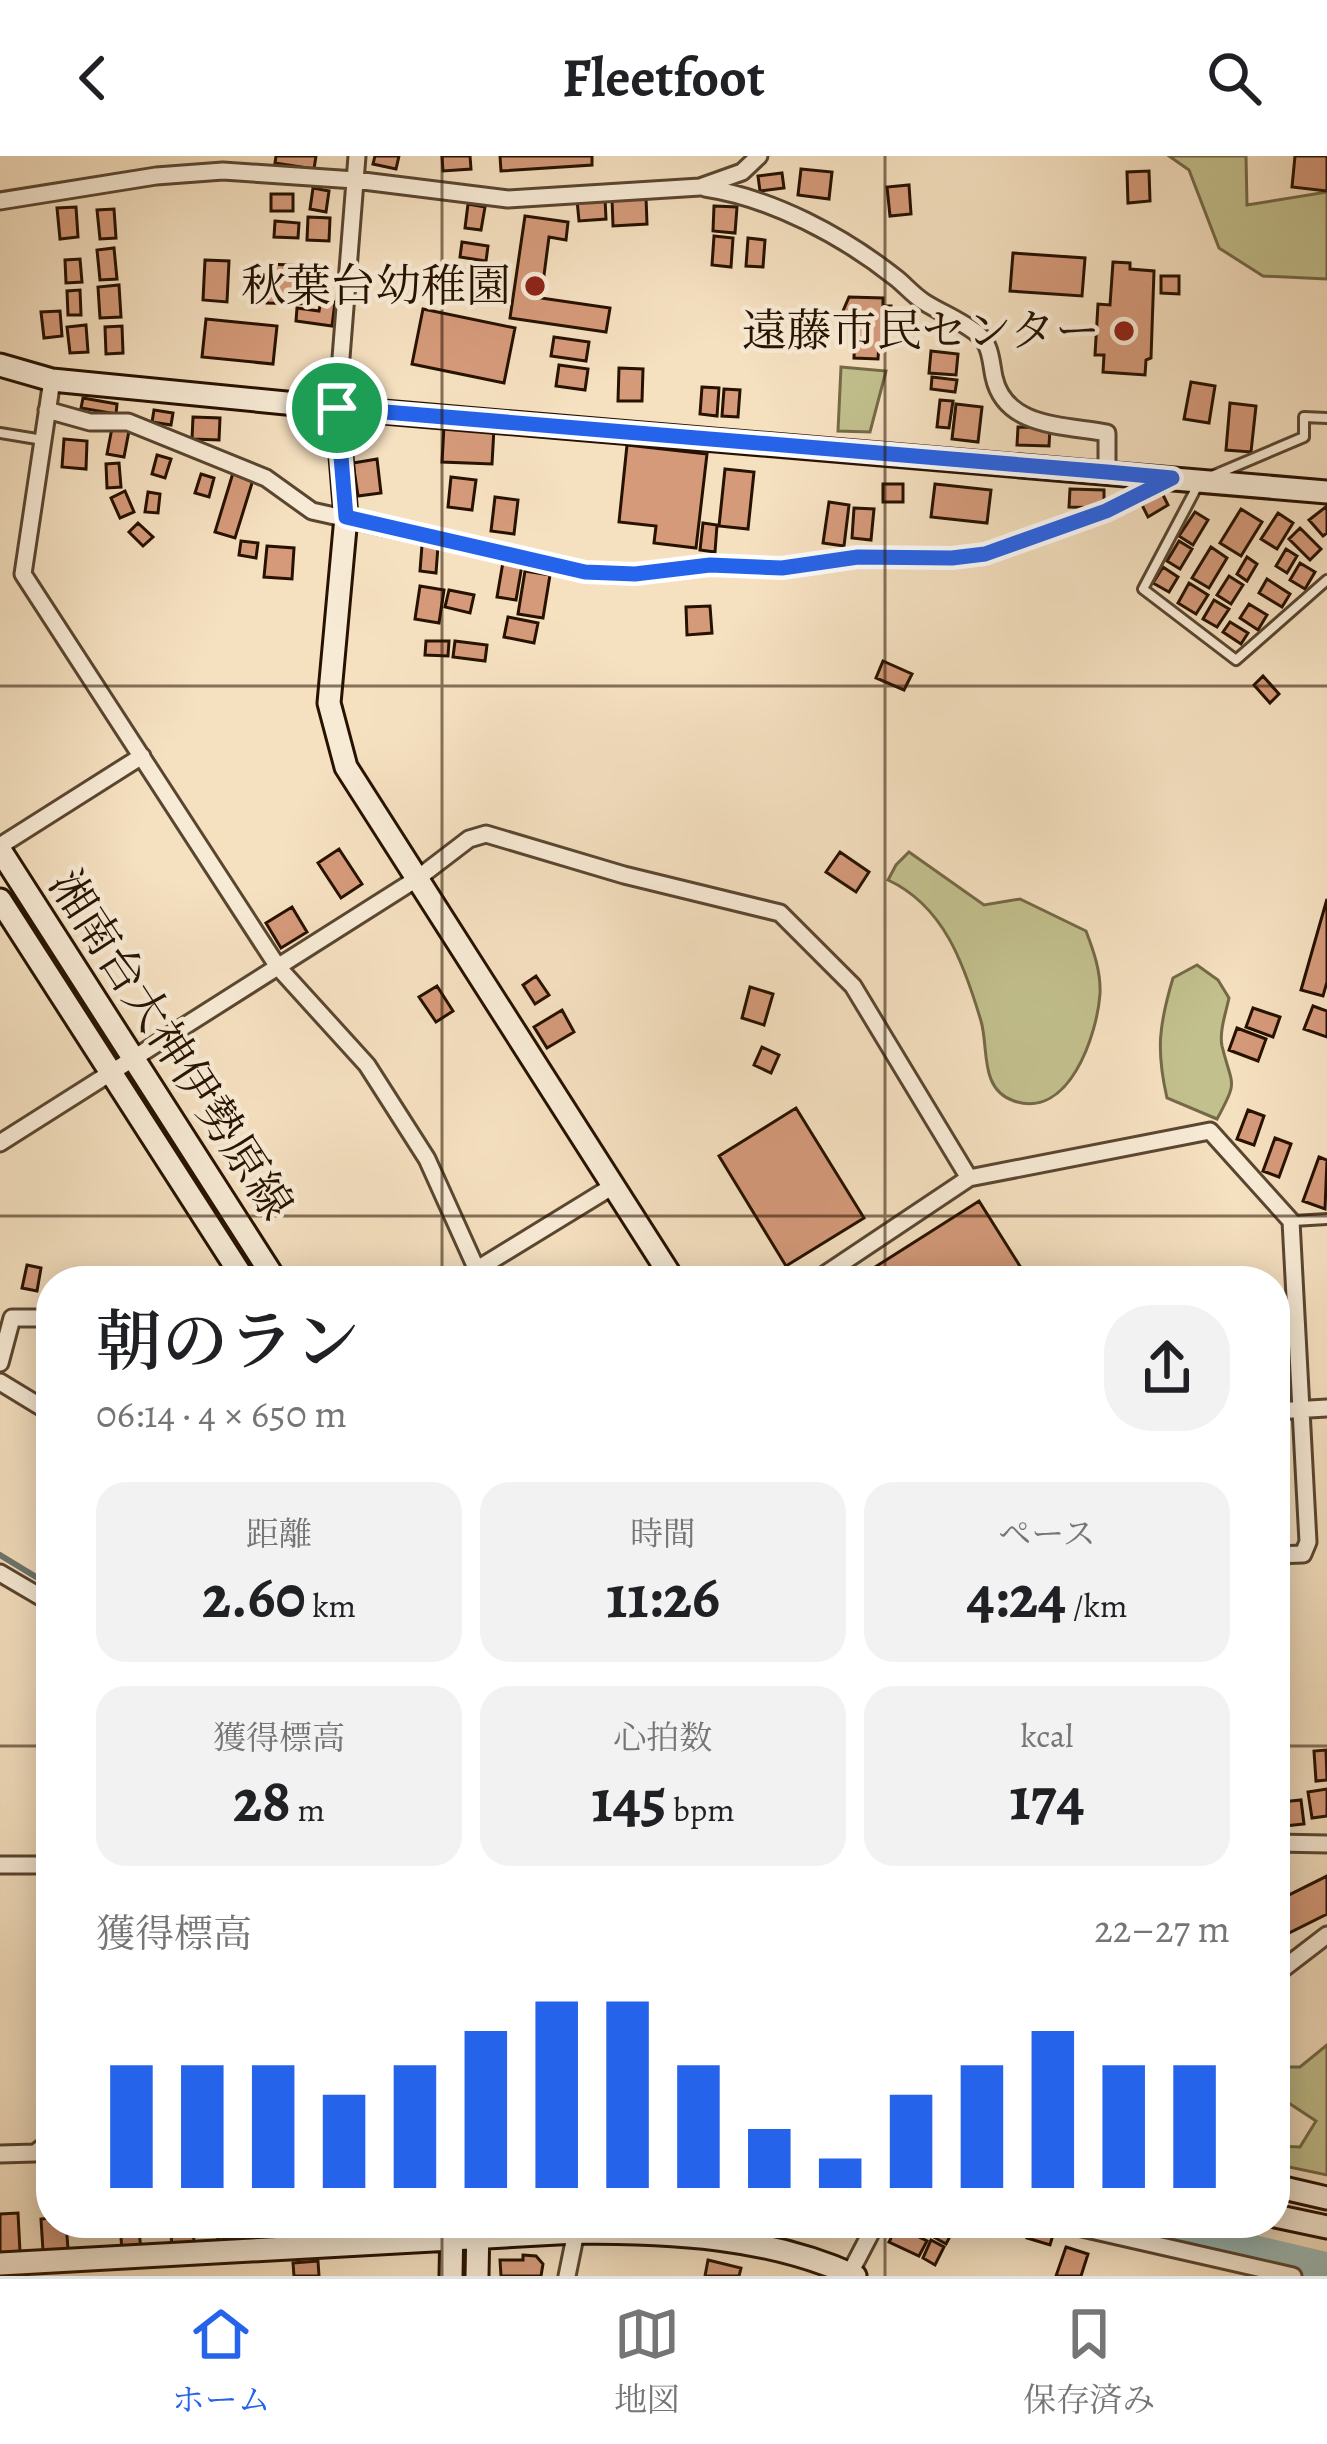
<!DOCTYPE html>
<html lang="ja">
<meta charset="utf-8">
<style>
:root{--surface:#fff;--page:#f2f2f2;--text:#202124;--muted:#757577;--line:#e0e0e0;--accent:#2563eb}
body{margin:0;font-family:Alegreya,"Noto Serif JP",serif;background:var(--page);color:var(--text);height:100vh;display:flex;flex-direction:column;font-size:45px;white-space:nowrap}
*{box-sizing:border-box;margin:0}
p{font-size:39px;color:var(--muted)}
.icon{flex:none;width:66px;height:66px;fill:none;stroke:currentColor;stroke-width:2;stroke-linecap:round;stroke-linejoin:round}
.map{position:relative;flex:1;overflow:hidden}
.panel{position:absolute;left:36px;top:1110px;width:1254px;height:972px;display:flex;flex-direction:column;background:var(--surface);border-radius:48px;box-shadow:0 6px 30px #0003}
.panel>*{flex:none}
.pin{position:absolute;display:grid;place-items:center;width:102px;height:102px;color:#fff;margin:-51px;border:6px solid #fff;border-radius:50%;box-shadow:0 3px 12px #0007}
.round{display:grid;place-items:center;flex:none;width:126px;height:126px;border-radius:48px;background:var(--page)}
.head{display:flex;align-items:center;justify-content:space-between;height:204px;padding:0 60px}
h1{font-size:66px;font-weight:600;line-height:90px}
.figures{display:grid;grid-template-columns:repeat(3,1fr);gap:18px;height:204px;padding:12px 60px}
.figures div{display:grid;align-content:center;border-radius:30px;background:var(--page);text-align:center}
.figures b{font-size:60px;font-weight:600}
.figures small{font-size:33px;font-weight:400}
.figures p{font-size:33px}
.chart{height:336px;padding:24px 60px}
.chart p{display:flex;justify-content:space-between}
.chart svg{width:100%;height:216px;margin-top:12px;stroke:var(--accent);stroke-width:6}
header{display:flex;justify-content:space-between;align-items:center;height:156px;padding:0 60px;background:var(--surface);font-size:54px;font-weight:600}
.tab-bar{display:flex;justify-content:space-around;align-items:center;height:168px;border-top:3px solid var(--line);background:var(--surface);font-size:33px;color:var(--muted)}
.tab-bar a{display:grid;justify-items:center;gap:6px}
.tab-bar .current{color:var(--accent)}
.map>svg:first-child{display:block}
.green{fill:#c2c08d;stroke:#746946;stroke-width:3}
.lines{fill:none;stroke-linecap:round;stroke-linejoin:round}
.stream{stroke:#6e786e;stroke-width:6}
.river{stroke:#9dbcb8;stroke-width:33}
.building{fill:#d59a7a;stroke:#271200;stroke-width:3}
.lane-casing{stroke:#5a4630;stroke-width:14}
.street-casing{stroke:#5a4630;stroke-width:21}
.secondary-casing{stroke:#271200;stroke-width:27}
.lane{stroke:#f8ebd6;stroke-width:8}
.street{stroke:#f8ebd6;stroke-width:15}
.secondary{stroke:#f8ebd6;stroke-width:21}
.route-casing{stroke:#fff;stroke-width:24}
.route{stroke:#2563eb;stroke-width:15}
.grid{fill:none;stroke:#271200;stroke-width:3;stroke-opacity:0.55}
.poi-dot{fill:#8f2418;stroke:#f8ebd6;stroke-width:4.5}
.labels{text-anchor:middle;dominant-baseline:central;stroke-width:9;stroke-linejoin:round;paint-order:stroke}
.poi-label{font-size:45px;fill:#271200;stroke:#f8ebd6;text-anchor:end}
.street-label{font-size:45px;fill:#271200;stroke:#f8ebd6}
</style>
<header><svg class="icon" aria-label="back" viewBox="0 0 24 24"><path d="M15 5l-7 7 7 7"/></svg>Fleetfoot<svg class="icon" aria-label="search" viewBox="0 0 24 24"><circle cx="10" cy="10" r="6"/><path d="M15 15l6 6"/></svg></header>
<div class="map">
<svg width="1327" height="2120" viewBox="0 0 1327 2120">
<rect width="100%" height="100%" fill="#f5e0c0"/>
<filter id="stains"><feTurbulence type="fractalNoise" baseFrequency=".00167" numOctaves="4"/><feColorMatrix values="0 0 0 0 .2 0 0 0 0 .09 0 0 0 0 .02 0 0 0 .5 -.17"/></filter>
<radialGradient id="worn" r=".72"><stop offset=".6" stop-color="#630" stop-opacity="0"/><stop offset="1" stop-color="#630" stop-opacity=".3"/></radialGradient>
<path class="green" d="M 1169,0 L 1246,0 L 1247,49 L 1327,36 L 1327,123 L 1263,120 L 1219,92 L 1189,14 Z
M 841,211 L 886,215 L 870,276 L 838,275 Z
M 909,696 L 984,749 L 1020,743 L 1086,775 C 1094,796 1101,816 1100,838 C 1097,879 1069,964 1014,945 C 979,933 989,892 981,865 C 964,808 944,750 888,724 L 896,709 Z
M 1197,809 L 1218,824 L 1229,842 C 1226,856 1219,876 1222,890 C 1232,931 1239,923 1217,963 L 1167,942 C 1156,894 1159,869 1173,822 Z
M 1327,1889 L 1327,2019 L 1275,2008 L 1275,1990 L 1300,1991 L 1316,1965 L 1275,1938 L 1275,1911 L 1300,1911 Z"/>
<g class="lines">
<path class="stream" d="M 0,1399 L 51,1430"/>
<path class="river" d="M 1132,2067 L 1327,2113"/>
</g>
<path class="building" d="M 276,0 L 316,0 L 314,13 L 275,7 Z
M 375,0 L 399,0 L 396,13 L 373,8 Z
M 442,0 L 470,0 L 471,13 L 443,15 Z
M 500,0 L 592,0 L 592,9 L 501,15 Z
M 1295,0 L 1327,0 L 1327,35 L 1292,31 Z
M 801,13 L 832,16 L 829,43 L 798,39 Z
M 1149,15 L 1150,45 L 1128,47 L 1127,16 Z
M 782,17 L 784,32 L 760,35 L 758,20 Z
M 909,29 L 911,58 L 890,60 L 887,31 Z
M 313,32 L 329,35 L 326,56 L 310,53 Z
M 271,38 L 293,38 L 293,55 L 271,55 Z
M 646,41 L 647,68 L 613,70 L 612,43 Z
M 605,42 L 606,63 L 579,65 L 577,44 Z
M 468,48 L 485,51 L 481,74 L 465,72 Z
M 714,50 L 737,51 L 735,77 L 713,75 Z
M 76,51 L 78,81 L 60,83 L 57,52 Z
M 114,53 L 116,82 L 100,83 L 97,54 Z
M 525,60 L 568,66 L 566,84 L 549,81 L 541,142 L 610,152 L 606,176 L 510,162 Z
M 308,61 L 330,62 L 329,85 L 307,84 Z
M 275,65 L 299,67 L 298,82 L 274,81 Z
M 714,80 L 733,82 L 731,111 L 712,109 Z
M 748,82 L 765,84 L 763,111 L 746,110 Z
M 462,86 L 488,90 L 486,105 L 460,101 Z
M 114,92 L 117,123 L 100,124 L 97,94 Z
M 1013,97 L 1085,102 L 1082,140 L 1010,135 Z
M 80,103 L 82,126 L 66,127 L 65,104 Z
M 205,104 L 229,105 L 227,146 L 203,144 Z
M 1113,106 L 1130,107 L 1130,113 L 1154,115 L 1151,202 L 1146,204 L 1145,219 L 1103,216 L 1104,199 L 1095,199 L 1098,148 L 1110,149 Z
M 268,108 L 313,110 L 312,148 L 267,147 Z
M 455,112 L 476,116 L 470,148 L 449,145 Z
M 1161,120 L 1179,120 L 1179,138 L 1161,137 Z
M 119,129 L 121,161 L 100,162 L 98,131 Z
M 80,134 L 81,159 L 68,159 L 67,135 Z
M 849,141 L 883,142 L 883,150 L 891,150 L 890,188 L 879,188 L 878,203 L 854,202 L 855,169 L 848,167 L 848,159 L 843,155 Z
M 321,144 L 335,146 L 332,170 L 296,165 L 297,152 L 319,155 Z
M 423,153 L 515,172 L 504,227 L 412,208 Z
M 60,155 L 62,180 L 44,182 L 41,156 Z
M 206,163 L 277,170 L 273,208 L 202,201 Z
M 86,169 L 88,196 L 70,197 L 67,171 Z
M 122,170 L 123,197 L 106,198 L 105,171 Z
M 554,181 L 589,186 L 586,205 L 551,200 Z
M 931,195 L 958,198 L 956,219 L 929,217 Z
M 559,209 L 588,213 L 585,234 L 556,230 Z
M 619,212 L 643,213 L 642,245 L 618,245 Z
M 932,221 L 957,224 L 955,236 L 931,233 Z
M 1191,226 L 1215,230 L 1209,267 L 1184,263 Z
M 702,231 L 719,232 L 717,260 L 700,258 Z
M 724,233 L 740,234 L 738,261 L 722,260 Z
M 83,242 L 117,248 L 116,258 L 81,252 Z
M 940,244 L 953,245 L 949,272 L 937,271 Z
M 1230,247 L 1256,250 L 1251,296 L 1226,294 Z
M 956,248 L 982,251 L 978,286 L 952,283 Z
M 154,254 L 173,257 L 171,269 L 152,266 Z
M 193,261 L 220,262 L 219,284 L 192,283 Z
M 304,269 L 321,269 L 321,285 L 305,286 Z
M 444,270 L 494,272 L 492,308 L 442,306 Z
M 1018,271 L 1050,272 L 1049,290 L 1017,289 Z
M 112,272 L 129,275 L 124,301 L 107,298 Z
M 64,283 L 87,285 L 86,313 L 62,311 Z
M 627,289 L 707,298 L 696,392 L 654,387 L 656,370 L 619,366 Z
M 157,299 L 171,303 L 165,322 L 152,318 Z
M 377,303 L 381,337 L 358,340 L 353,307 Z
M 119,307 L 121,331 L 107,332 L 106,308 Z
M 725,313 L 754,316 L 748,373 L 719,370 Z
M 233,317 L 253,324 L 235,382 L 215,376 Z
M 201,318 L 214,322 L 209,341 L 195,337 Z
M 451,321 L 476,324 L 472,354 L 448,351 Z
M 883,328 L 903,328 L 903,346 L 883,346 Z
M 935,328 L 991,334 L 987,367 L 931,361 Z
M 1070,333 L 1104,334 L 1104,352 L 1069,351 Z
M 125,335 L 134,356 L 120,362 L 111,342 Z
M 148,336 L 160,338 L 158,357 L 145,356 Z
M 1162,337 L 1168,349 L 1148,361 L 1142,349 Z
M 495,341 L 518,344 L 514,378 L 491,375 Z
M 829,346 L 849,349 L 844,390 L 823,387 Z
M 1327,350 L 1327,377 L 1323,380 L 1309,364 Z
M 854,352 L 874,353 L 871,384 L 852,382 Z
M 1241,353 L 1262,366 L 1241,400 L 1220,387 Z
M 1195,356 L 1208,364 L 1193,389 L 1179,380 Z
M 1278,357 L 1293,367 L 1277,393 L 1261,383 Z
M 138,367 L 153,381 L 143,390 L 129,376 Z
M 703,367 L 717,369 L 715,396 L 700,394 Z
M 1300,372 L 1321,393 L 1310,404 L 1289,383 Z
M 241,385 L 258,387 L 256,402 L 239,399 Z
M 1179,385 L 1192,393 L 1180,413 L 1167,405 Z
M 422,389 L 438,390 L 436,417 L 420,415 Z
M 267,390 L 294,392 L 292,423 L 264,421 Z
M 1211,391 L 1227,402 L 1209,432 L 1192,422 Z
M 1286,393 L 1297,400 L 1287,417 L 1276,410 Z
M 1247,401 L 1257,408 L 1247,425 L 1237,418 Z
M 503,406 L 522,409 L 516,444 L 497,441 Z
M 1300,407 L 1315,416 L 1305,433 L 1290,424 Z
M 1163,411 L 1178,421 L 1169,436 L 1153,427 Z
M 525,415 L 550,419 L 543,462 L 518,458 Z
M 1229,420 L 1243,429 L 1231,448 L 1217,439 Z
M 1267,423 L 1290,438 L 1282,451 L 1259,437 Z
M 1189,427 L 1208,439 L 1196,458 L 1178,447 Z
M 420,430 L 444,434 L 439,467 L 415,463 Z
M 449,434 L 474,439 L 470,457 L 445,451 Z
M 1214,444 L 1229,453 L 1217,471 L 1203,463 Z
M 1249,448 L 1267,459 L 1258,474 L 1240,462 Z
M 710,450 L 712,477 L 687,479 L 686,451 Z
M 508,461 L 538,467 L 534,487 L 504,481 Z
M 1230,466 L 1248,477 L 1241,488 L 1223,476 Z
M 426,485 L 449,485 L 448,500 L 425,499 Z
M 455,485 L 487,489 L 485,505 L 453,501 Z
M 883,505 L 912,518 L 904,534 L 876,522 Z
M 1263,520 L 1279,538 L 1270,547 L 1254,529 Z
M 339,693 L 362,728 L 341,742 L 318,707 Z
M 840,696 L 869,716 L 856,736 L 826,716 Z
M 1327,743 L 1327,826 L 1323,840 L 1301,834 Z
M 292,751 L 307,776 L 281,792 L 266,767 Z
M 536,820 L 549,839 L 535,848 L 523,829 Z
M 437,830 L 453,855 L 436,866 L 419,841 Z
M 750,831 L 773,838 L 764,869 L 742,862 Z
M 1313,850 L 1327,855 L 1327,881 L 1304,873 Z
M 1253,852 L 1280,861 L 1273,881 L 1246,871 Z
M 562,854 L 574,876 L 547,892 L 534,871 Z
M 1237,872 L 1266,883 L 1258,905 L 1229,894 Z
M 762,891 L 779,899 L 771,917 L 754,909 Z
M 796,952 L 864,1062 L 786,1110 L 719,1000 Z
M 1248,954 L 1264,960 L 1254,989 L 1237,983 Z
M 1275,982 L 1291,988 L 1279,1021 L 1263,1015 Z
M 1319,1001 L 1327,1004 L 1325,1053 L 1303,1045 Z
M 979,1045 L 1023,1115 L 1007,1125 L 879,1125 L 872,1113 Z
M 27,1109 L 41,1112 L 37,1135 L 22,1132 Z
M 1326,1594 L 1327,1624 L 1316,1625 L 1314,1595 Z
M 1327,1633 L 1327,1660 L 1312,1662 L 1308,1636 Z
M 1301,1644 L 1304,1668 L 1284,1670 L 1281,1646 Z
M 1327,1720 L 1327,1758 L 1283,1780 L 1275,1764 L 1275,1746 Z
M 18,2057 L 20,2096 L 0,2097 L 0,2058 Z
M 51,2062 L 51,2067 L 66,2067 L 68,2093 L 43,2095 L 41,2063 Z
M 120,2067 L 138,2067 L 141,2093 L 122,2095 Z
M 170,2067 L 193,2067 L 194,2089 L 172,2090 Z
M 217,2067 L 243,2067 L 244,2085 L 218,2086 Z
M 289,2067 L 310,2067 L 311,2080 L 290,2081 Z
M 939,2067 L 957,2067 L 946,2088 L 932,2080 Z
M 897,2070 L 927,2085 L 919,2100 L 889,2086 Z
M 1030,2073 L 1053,2079 L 1050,2089 L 1027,2082 Z
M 931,2084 L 944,2091 L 935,2109 L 923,2102 Z
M 1066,2091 L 1088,2098 L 1081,2120 L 1056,2120 Z
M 523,2099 L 536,2100 L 543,2108 L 541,2120 L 501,2120 L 500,2104 L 523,2104 Z
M 708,2104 L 741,2112 L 739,2120 L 705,2120 Z
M 318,2105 L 319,2120 L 294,2120 L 293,2107 Z"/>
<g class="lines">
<defs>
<path id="lane" d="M 0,277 L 43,284
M 1212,320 L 1304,281 L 1304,261 L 1327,262
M 1199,327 L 1143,433 L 1236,504 L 1327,424
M 1293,1065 L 1327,1063"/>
<path id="street" d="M 705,32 C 772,42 843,80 896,122 C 905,129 913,139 924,146 C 941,157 963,165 979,179 C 991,189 991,207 994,221 C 1005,272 1064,269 1107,277 L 1107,316
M 0,45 L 156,20 L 223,15 L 355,24 L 508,43 L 700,31 L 742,16 L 759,0
M 52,224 L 23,418 L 278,811 L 367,909 L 427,1003 L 482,1125
M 337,252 L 357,0
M 47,254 L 90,266 L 128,266 L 266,322 L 312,355 L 585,416 L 636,418 L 709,409 L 782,412 L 858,401 L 952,402 L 985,398 L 1106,355 L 1169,324
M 0,690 L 142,600
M 0,987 L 418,722 L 469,683 L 486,678 L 624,719 L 780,757 L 853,830 L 969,1022
M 476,1114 L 613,1030
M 815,1125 L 969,1022 L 1210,975 L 1291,1065 L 1308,1386 L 1303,1398 L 1275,1399
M 0,1207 L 12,1162 L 51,1162
M 0,1226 L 51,1257
M 1275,1255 L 1327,1252
M 0,1417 L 51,1447
M 1275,1687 L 1327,1688
M 0,1709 L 51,1709
M 1275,1819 L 1327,1779
M 0,1998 L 35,1997 L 51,1985
M 322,2067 L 322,2089
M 1060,2067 L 1293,2120
M 850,2117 L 876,2067
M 567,2120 L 576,2076"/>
<path id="secondary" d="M 0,209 L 52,224 L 337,252 L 1327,336
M 337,252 L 346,361 L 329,547 L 346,611 L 674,1125
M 0,694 L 276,1125
M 0,744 L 245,1125
M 1275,2030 L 1327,2042
M 1275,2060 L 1327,2071
M 0,2108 L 576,2076 C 671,2076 767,2080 855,2120
M 451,2120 L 452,2067
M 477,2120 L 478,2067"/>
</defs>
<use href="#lane" class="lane-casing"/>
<use href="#street" class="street-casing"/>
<use href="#secondary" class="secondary-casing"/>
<use href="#lane" class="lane"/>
<use href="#street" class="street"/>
<use href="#secondary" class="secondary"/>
</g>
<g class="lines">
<defs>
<path id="route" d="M 337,252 L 1107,316 L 1172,322 L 1106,355 L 985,398 L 952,402 L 858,401 L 782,412 L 710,409 L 635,418 L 585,416 L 346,361 Z"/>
</defs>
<use href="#route" class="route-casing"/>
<use href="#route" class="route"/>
</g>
<path class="grid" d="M 442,0 L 442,1125M 885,0 L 885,1125M 0,530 L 1327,530M 0,1060 L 1327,1060M 0,1590 L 51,1590M 1275,1590 L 1327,1590M 442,2067 L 442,2120M 885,2067 L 885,2120"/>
<g class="poi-dot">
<circle cx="535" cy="130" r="12"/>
<circle cx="1124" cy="175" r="12"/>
</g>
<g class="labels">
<g class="poi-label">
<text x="511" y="130">秋葉台幼稚園</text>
<text x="1100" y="175">遠藤市民センター</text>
</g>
<g class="street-label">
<text transform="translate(171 889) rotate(57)">湘南台大神伊勢原線</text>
</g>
</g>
<rect width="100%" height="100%" filter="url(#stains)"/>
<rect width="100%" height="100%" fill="url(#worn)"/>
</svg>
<div class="pin" style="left:337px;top:252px;background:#1e9e55"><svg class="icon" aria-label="arrive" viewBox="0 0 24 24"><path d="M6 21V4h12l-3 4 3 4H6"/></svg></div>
<section class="panel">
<div class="head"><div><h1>朝のラン</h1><p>06:14 · 4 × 650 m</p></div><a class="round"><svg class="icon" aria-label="share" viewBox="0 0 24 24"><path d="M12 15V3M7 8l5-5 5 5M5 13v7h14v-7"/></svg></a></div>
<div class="figures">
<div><p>距離</p><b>2.60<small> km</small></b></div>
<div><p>時間</p><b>11:26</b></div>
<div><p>ペース</p><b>4:24<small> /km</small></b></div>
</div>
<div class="figures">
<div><p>獲得標高</p><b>28<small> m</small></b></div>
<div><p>心拍数</p><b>145<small> bpm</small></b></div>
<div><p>kcal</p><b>174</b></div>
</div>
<div class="chart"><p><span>獲得標高</span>22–27 m</p>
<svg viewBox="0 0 160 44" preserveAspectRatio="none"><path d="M5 44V19M15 44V19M25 44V19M35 44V25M45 44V19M55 44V12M65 44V6M75 44V6M85 44V19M95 44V32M105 44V38M115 44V25M125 44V19M135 44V12M145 44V19M155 44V19"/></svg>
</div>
</section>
</div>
<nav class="tab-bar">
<a class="current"><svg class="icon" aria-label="home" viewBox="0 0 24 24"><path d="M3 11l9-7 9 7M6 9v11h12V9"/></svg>ホーム</a>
<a><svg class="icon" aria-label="map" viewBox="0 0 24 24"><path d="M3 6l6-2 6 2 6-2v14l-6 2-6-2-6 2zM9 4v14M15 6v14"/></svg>地図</a>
<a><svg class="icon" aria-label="saved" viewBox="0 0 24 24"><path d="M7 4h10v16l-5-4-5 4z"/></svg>保存済み</a>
</nav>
